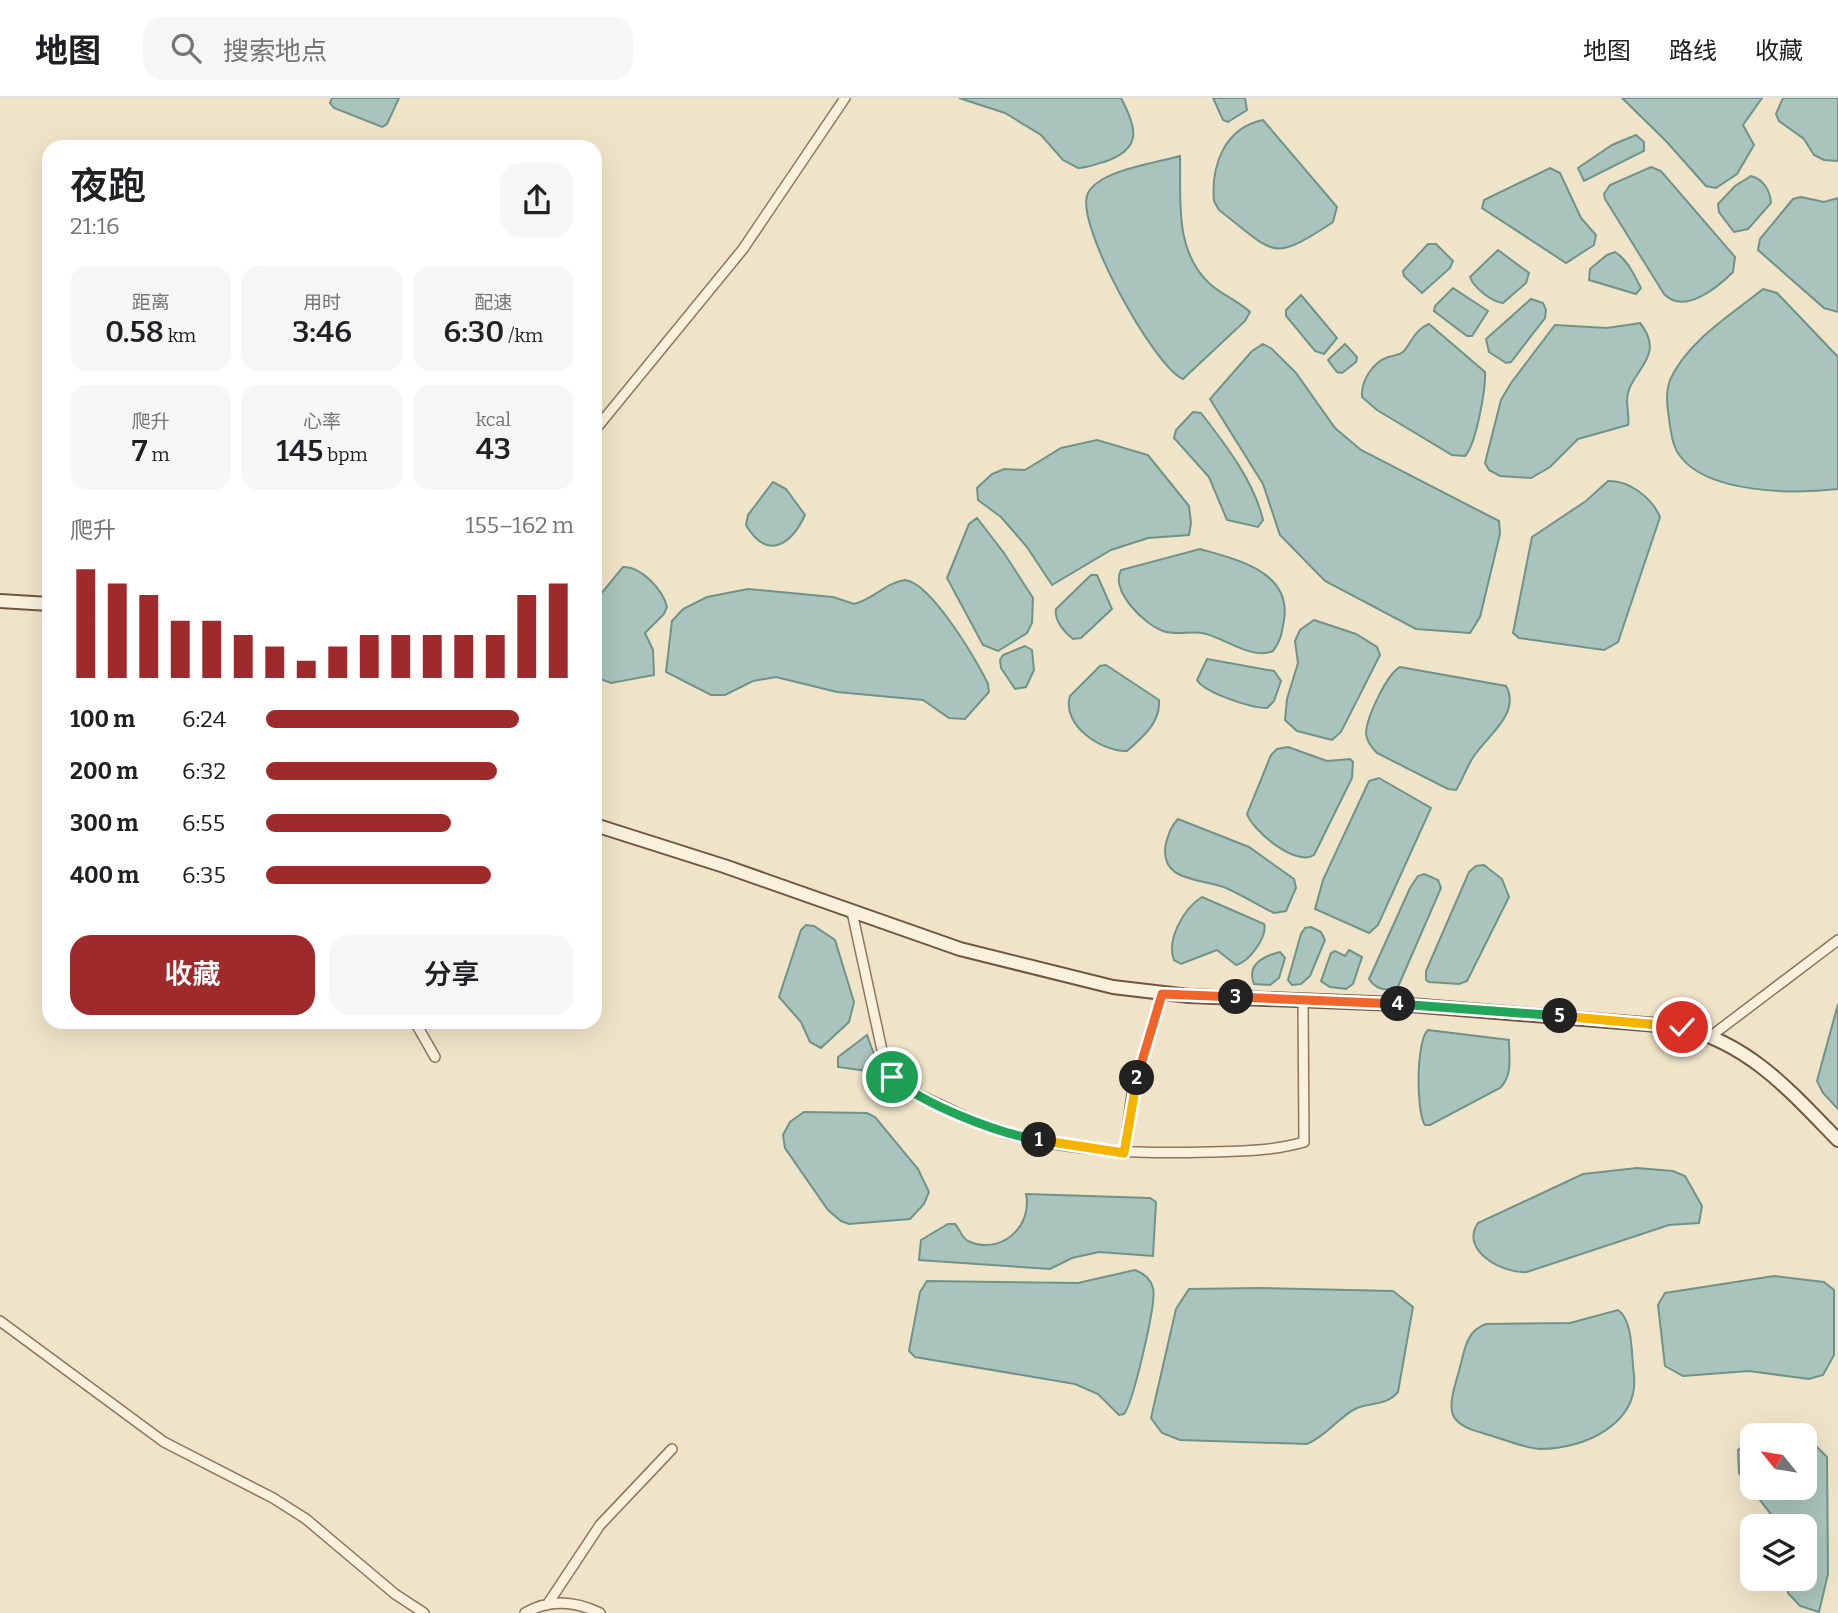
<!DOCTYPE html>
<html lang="zh">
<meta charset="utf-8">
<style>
:root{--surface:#fff;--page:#f6f6f6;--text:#202124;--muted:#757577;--line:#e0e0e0;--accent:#9e2a2b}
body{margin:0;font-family:Bitter,"Noto Sans SC",serif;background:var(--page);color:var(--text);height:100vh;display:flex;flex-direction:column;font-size:26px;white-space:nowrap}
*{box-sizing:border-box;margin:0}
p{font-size:23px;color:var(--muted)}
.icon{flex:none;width:38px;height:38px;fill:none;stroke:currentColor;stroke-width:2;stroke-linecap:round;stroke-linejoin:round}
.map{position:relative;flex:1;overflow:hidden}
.details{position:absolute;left:42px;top:42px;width:560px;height:889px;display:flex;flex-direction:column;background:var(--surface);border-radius:21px;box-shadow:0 7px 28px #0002}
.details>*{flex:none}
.needle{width:46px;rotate:300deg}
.buttons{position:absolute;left:1740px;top:1325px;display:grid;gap:14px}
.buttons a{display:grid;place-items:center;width:77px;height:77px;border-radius:14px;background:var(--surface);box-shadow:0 7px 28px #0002;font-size:35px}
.pin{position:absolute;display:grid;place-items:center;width:60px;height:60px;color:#fff;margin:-30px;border:4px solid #fff;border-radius:50%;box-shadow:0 2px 7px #0007}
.km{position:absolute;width:35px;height:35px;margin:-18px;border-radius:50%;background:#222;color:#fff;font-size:19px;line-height:35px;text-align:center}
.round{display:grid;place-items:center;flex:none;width:74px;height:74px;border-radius:21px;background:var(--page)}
.headline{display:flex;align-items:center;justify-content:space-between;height:119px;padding:0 28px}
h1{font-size:38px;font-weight:600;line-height:52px}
.metrics{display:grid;grid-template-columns:repeat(3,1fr);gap:10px;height:119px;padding:7px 28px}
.metrics div{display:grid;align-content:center;border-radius:18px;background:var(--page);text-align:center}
.metrics b{font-size:30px;font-weight:600}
.metrics small{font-size:19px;font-weight:400}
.metrics p{font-size:19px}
.chart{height:196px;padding:14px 28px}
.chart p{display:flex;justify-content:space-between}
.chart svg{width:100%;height:126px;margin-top:7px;stroke:var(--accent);stroke-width:6}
.action{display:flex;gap:14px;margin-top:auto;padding:14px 28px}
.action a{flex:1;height:80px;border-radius:21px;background:var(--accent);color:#fff;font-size:28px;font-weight:600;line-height:80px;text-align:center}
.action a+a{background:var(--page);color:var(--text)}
ul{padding:0 28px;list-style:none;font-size:23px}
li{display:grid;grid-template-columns:112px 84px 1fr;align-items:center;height:52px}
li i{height:18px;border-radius:9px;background:var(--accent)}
header{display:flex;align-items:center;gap:42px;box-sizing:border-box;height:98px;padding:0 35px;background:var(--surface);border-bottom:2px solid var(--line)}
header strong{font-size:33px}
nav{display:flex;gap:38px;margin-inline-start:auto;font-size:24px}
.search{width:490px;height:63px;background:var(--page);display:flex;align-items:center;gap:18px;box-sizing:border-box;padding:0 24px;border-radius:21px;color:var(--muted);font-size:26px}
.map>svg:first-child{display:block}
.water{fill:#a9c4bc;stroke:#6f938a;stroke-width:2}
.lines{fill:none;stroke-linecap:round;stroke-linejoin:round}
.street-casing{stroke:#8d765c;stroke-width:12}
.secondary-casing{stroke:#6f573f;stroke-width:16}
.street{stroke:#faf1dc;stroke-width:9}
.secondary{stroke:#faf1dc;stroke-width:12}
.split-1-casing{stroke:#fff;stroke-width:14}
.split-2-casing{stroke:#fff;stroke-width:14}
.split-3-casing{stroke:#fff;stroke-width:14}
.split-4-casing{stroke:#fff;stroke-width:14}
.split-5-casing{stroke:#fff;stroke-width:14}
.split-6-casing{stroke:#fff;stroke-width:14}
.split-1{stroke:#22a559;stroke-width:9}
.split-2{stroke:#f5b400;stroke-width:9}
.split-3{stroke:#f0652b;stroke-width:9}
.split-4{stroke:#f0652b;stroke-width:9}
.split-5{stroke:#22a559;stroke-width:9}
.split-6{stroke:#f5b400;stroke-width:9}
</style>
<header>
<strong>地图</strong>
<div class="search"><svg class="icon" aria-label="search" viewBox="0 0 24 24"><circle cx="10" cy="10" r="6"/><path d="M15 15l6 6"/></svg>搜索地点</div>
<nav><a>地图</a><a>路线</a><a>收藏</a></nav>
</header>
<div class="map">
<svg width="1838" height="1515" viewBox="0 0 1838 1515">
<rect width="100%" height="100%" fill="#f0e4c8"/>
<path class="water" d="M 332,0 L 399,0 L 387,26 L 382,29 L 334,10 L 330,5 Z
M 959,0 L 1121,0 C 1137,30 1143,51 1104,64 C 1096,66 1087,70 1078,70 L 1063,62 L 1041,37 L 1005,15 Z
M 1213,0 L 1245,0 L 1247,12 L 1228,24 L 1223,22 Z
M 1622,0 L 1762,0 L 1743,27 L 1754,47 L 1737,76 L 1716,90 L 1706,88 L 1666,43 Z
M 1783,0 L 1838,0 L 1838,63 L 1824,62 L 1814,57 L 1804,41 L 1779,23 L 1776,16 Z
M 1263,22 L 1337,109 L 1333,124 C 1270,166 1275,155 1219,112 L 1214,103 C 1211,68 1224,30 1263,22 Z
M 1636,37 L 1644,44 L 1644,53 L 1584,83 L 1578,70 L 1612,47 Z
M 1180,58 C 1181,103 1174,153 1210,186 C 1222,197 1239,203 1250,214 L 1245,223 L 1183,281 C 1154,269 1073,123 1088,95 C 1100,72 1156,65 1180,58 Z
M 1651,69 L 1661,73 L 1735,159 L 1733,174 C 1717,190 1684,217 1664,196 L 1605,101 L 1604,96 L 1610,87 Z
M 1550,70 L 1560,75 L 1581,120 L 1596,137 L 1594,147 L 1566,165 L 1482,110 L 1484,102 Z
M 1751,78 C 1763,81 1770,92 1771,105 L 1748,131 L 1734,134 L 1719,114 L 1718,106 L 1735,88 Z
M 1801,99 L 1824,104 L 1838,100 L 1838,214 L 1824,210 L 1758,152 L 1760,141 L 1793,101 Z
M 1428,146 L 1436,146 L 1453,163 L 1450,170 L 1422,195 L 1404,178 L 1403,173 Z
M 1498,152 L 1529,175 L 1526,185 L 1503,205 C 1492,204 1474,190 1470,179 Z
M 1615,154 C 1628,162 1634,177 1641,190 L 1636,196 L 1589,182 L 1590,171 L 1607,157 Z
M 1453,190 L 1488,213 L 1472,238 L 1467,238 L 1434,213 L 1435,208 Z
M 1763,191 L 1777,195 L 1838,259 L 1838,391 C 1795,396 1708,396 1680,358 C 1673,349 1672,339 1670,328 C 1668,312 1664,295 1671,280 C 1689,242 1731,217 1763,191 Z
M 1301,197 L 1337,240 L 1324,256 L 1315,253 L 1286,218 L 1286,212 Z
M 1531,201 L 1543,205 L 1546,212 L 1545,220 L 1511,264 L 1506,265 L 1489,254 L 1486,241 Z
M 1640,225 C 1666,257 1633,272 1628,295 C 1625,305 1630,316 1628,327 L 1578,341 L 1550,369 L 1531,380 L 1500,378 L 1489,372 L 1485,365 L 1501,302 L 1511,285 L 1555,227 L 1607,230 Z
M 1429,226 L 1485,274 C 1486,290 1476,347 1465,358 L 1452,357 L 1377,312 L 1362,299 C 1361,283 1372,265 1388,259 C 1394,257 1398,258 1403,254 C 1413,243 1414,232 1429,226 Z
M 1263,246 L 1272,251 L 1296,275 L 1335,330 L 1361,352 L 1499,423 L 1500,436 L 1480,519 L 1470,535 L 1416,531 L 1325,483 L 1280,437 L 1263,386 L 1210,301 L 1252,253 Z
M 1345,246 L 1357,259 L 1356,264 L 1342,275 L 1337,274 L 1328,262 Z
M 1193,314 L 1201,315 C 1225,346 1254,383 1263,422 L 1258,429 L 1227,422 L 1209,379 L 1174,340 L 1176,332 Z
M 1097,342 L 1148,357 L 1189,408 L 1191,425 L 1189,437 L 1148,440 L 1111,452 L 1052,487 L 1027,449 L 1001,419 L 978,402 L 977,390 L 992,376 L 1004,371 L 1025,372 L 1061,350 Z
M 1608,383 C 1629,382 1652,400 1660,419 L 1618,544 L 1604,552 L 1519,540 L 1513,535 L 1532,439 L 1586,403 Z
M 773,384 L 786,391 L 805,417 C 791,447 767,463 746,427 L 748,417 Z
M 977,420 L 1004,455 L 1033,500 L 1032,525 L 1027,535 L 998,553 L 983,547 L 947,480 L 969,426 Z
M 1200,451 C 1235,461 1292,473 1284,522 C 1282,534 1281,543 1273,553 C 1253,562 1226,541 1206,536 C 1192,532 1177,538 1163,533 C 1144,526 1110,493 1121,472 Z
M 623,469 C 641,468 663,492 667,509 L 664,516 L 645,535 L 653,552 L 654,577 L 611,585 L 595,579 L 595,503 Z
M 1091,477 L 1097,477 L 1112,511 L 1081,540 L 1073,541 C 1064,534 1054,522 1056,511 Z
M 905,482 C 930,484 977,562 988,586 L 989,594 L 965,621 L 949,620 L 923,602 L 837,594 L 776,579 L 753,583 L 725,597 L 711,597 L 666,574 L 672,523 L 683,511 L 707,499 L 748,491 L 833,499 L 854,506 C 874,501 885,485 905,482 Z
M 1314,522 L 1356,536 L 1377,549 L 1380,557 L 1341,634 L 1332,642 L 1297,633 L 1285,622 L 1287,601 L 1298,565 L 1295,543 L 1300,532 Z
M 1025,548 L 1032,552 L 1034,572 L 1026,589 L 1015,591 L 1001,570 L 1000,562 L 1003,557 Z
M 1207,561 L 1274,573 L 1281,583 L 1274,603 L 1267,610 C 1251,610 1205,595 1197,582 Z
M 1106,567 L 1159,602 C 1161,624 1142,640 1127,653 C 1102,654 1061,627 1070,598 L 1100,568 Z
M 1400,569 L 1506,588 C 1521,615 1488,637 1474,658 C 1467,668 1463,681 1456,692 L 1448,691 L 1377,655 C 1371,649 1367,644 1366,636 C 1366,620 1387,576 1400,569 Z
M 1288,649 L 1327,663 L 1350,661 L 1353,664 L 1352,680 L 1314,757 C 1296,769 1253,733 1247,716 L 1271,657 L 1277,651 Z
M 1379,680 L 1431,710 L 1378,827 L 1369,835 L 1315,811 L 1323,782 L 1369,683 Z
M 1178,721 L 1249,749 L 1294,781 L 1296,790 L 1286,813 L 1274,815 C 1258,807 1242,797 1226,790 C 1200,780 1158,784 1166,745 C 1169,735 1171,728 1178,721 Z
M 1484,767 L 1502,781 L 1509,799 L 1467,883 L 1459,886 L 1429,884 L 1426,882 L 1426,873 L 1469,774 L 1476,768 Z
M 1424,776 L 1438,782 L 1441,790 L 1397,891 C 1386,893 1375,891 1369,881 L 1410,790 L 1418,778 Z
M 1202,799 L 1264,826 C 1268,838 1249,864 1236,867 L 1217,852 L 1181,866 L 1174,862 C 1166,842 1184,810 1202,799 Z
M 806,827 L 814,828 L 835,842 L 854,904 L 849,924 L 821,950 L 810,944 L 801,924 L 779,899 L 801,832 Z
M 1311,829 L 1321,834 L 1325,842 L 1310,878 L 1301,886 L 1292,887 L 1288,882 L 1301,836 L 1305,830 Z
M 1349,852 L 1362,859 L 1353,886 L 1346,891 L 1330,889 L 1321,883 L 1331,855 L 1335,853 L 1345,858 Z
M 1280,854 L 1285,860 L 1279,880 L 1270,887 L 1254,886 C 1246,866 1264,858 1280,854 Z
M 1838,906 L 1838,1011 L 1823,995 L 1817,983 Z
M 1428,932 L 1509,942 C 1509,960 1513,977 1500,990 L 1430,1027 L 1425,1027 C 1416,1014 1416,942 1428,932 Z
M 867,937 L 876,962 L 867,973 L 838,969 L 838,959 Z
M 804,1014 L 867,1015 L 875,1019 L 918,1071 L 929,1094 L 924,1106 L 910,1121 L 849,1126 L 841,1123 L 828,1112 L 785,1050 L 783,1037 L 790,1024 Z
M 1637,1070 L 1673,1073 L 1685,1078 L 1702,1108 L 1699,1125 L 1669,1127 L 1527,1174 C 1504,1176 1459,1153 1478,1125 L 1583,1076 Z
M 1026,1096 L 1150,1100 L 1156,1104 L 1153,1158 L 1099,1154 L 1072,1160 L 1050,1171 L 919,1162 L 921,1142 L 948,1126 L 955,1126 C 960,1131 961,1139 968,1143 C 1000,1158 1033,1129 1026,1096 Z
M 1135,1172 C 1143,1175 1151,1181 1153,1190 C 1157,1204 1133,1305 1124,1316 L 1119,1317 L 1098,1296 L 1075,1286 L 915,1259 L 909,1253 L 920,1194 L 927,1183 L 1078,1185 Z
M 1774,1178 L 1824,1184 L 1834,1192 L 1834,1257 L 1823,1277 L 1809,1281 L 1749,1273 L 1683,1278 L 1665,1268 L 1658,1207 L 1665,1195 Z
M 1260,1190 L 1393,1193 L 1413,1209 L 1398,1294 C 1386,1308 1372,1304 1357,1310 C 1338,1319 1327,1338 1307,1346 L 1180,1342 L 1162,1335 L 1151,1320 L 1176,1211 L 1189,1191 Z
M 1618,1212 C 1634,1223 1631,1259 1634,1277 C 1639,1326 1584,1351 1541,1351 C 1524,1350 1506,1342 1489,1337 C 1477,1333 1459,1330 1453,1317 C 1448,1304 1457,1282 1460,1269 C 1465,1251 1466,1233 1486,1226 L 1570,1225 Z
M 1752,1341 L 1752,1390 L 1804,1390 L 1804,1345 L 1815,1347 L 1827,1359 L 1828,1476 L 1819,1514 L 1800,1508 L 1788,1495 L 1787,1481 L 1804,1480 L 1804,1428 L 1780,1428 L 1739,1375 L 1738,1352 Z"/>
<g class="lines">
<defs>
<path id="street" d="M 595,332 L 743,151 L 845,0
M 852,814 L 885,966 C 894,989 919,996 939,1006 C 962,1017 984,1029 1008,1036 C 1073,1054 1142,1056 1209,1054 C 1242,1053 1273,1053 1304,1044 L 1303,902
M 415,924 L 435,959
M 1711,938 L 1838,842
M 1124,1055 L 1132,996 L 1162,896
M 0,1223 L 164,1344 L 273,1400 L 306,1421 L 395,1496 L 424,1515
M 547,1507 L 600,1427 L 672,1351
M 525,1515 C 549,1501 575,1503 600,1515"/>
<path id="secondary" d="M 0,503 L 49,506
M 595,727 L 724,768 L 960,851 L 1113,889 L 1189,898 L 1397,906 L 1682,929 C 1752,948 1789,992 1838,1042"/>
</defs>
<use href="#street" class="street-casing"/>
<use href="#secondary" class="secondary-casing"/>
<use href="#street" class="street"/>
<use href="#secondary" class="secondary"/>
</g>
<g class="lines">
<defs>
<path id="split-1" d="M 892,979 C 922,1006 999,1036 1039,1042"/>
<path id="split-2" d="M 1039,1042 L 1124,1055 L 1137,980"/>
<path id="split-3" d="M 1137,980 L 1162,896 L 1236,899"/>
<path id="split-4" d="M 1236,899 L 1398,906"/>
<path id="split-5" d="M 1398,906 L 1560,918"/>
<path id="split-6" d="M 1560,918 L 1682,929"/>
</defs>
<use href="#split-1" class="split-1-casing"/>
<use href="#split-2" class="split-2-casing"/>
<use href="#split-3" class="split-3-casing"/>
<use href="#split-4" class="split-4-casing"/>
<use href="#split-5" class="split-5-casing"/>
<use href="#split-6" class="split-6-casing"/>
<use href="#split-1" class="split-1"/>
<use href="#split-2" class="split-2"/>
<use href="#split-3" class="split-3"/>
<use href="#split-4" class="split-4"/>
<use href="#split-5" class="split-5"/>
<use href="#split-6" class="split-6"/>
</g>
</svg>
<div class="buttons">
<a><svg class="needle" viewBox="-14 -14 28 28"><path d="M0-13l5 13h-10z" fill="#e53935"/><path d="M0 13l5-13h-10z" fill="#757577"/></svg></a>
<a><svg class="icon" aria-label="layers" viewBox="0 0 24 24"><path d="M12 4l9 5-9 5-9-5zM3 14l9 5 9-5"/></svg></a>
</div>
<div class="pin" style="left:892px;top:979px;background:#1e9e55"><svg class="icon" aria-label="arrive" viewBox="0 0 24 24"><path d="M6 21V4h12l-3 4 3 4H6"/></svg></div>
<div class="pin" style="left:1682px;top:929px;background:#d93025"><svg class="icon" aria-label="check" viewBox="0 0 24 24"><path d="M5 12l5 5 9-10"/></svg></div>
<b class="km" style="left:1039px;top:1042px">1</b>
<b class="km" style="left:1137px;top:980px">2</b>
<b class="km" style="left:1236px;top:899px">3</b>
<b class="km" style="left:1398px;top:906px">4</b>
<b class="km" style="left:1560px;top:918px">5</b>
<section class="details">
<div class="headline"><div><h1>夜跑</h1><p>21:16</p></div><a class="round"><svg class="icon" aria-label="share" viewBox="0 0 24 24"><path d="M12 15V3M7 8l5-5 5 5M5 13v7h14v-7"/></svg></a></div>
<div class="metrics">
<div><p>距离</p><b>0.58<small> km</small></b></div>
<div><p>用时</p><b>3:46</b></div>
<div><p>配速</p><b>6:30<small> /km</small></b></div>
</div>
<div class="metrics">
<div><p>爬升</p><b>7<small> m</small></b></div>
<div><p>心率</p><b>145<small> bpm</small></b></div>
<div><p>kcal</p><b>43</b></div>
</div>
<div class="chart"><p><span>爬升</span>155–162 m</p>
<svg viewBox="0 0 160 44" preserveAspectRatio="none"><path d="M5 44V6M15 44V11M25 44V15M35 44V24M45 44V24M55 44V29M65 44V33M75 44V38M85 44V33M95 44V29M105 44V29M115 44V29M125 44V29M135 44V29M145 44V15M155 44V11"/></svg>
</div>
<ul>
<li><b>100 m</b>6:24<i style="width:82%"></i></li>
<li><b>200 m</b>6:32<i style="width:75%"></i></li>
<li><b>300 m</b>6:55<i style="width:60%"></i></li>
<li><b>400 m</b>6:35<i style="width:73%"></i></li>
</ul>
<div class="action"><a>收藏</a><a>分享</a></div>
</section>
</div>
